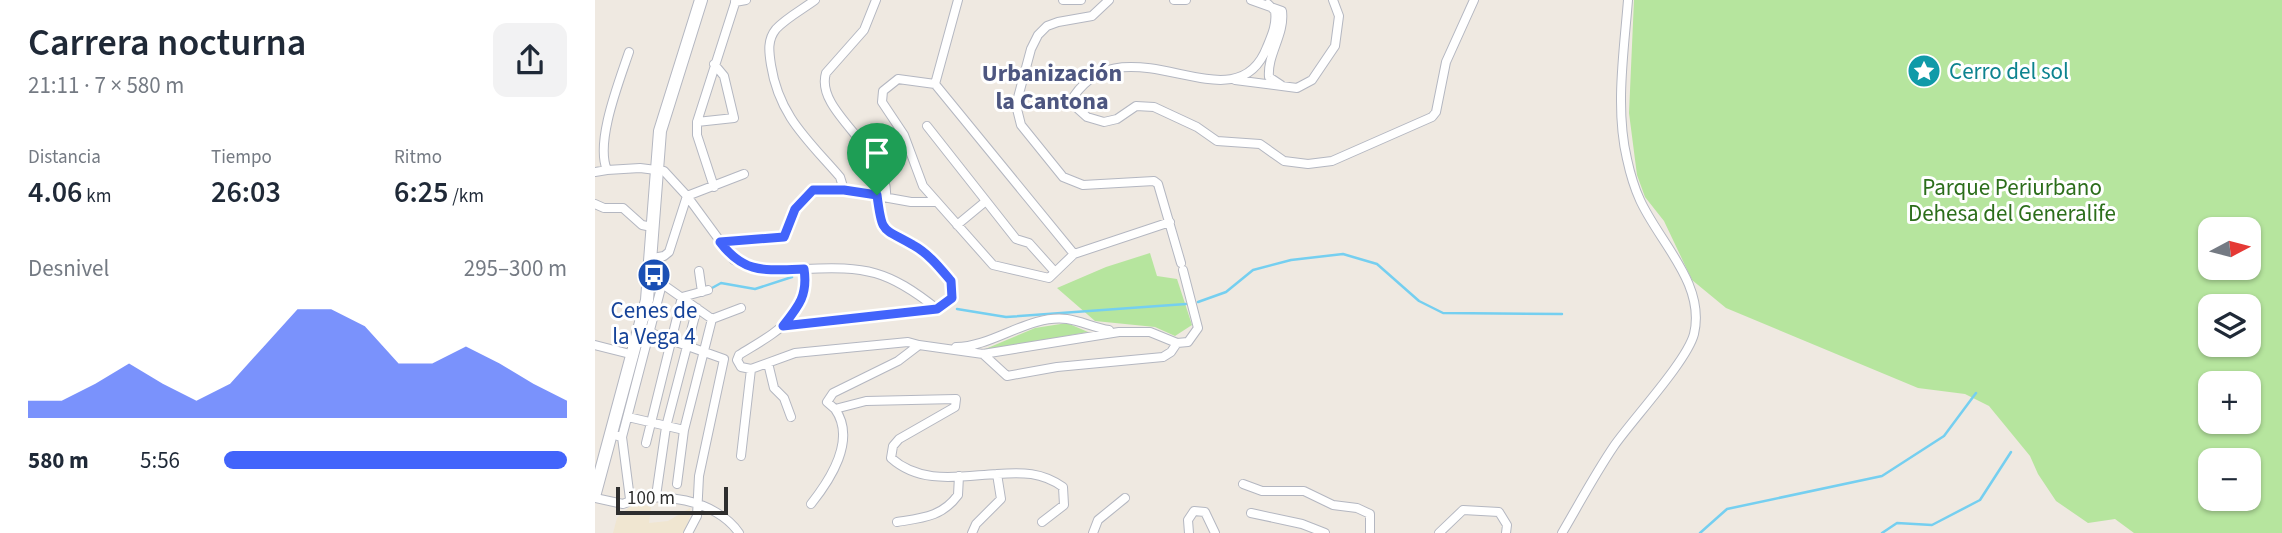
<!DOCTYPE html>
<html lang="es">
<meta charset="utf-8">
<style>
:root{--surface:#fff;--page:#f2f2f3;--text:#1f2937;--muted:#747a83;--accent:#4264fb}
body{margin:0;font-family:"Source Sans 3",sans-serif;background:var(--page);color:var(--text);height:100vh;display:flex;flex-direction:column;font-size:26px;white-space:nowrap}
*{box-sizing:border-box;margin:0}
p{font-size:23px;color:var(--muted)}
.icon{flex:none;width:38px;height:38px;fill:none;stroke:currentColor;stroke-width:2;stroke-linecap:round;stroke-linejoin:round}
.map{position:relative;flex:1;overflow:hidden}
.sheet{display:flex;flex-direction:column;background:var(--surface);width:595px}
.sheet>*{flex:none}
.needle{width:46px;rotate:83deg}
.buttons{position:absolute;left:1603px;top:217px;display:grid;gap:14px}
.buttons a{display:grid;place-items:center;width:63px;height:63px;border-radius:14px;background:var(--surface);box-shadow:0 2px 5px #0004;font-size:35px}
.scale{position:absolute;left:21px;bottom:18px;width:112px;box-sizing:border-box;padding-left:7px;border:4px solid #2e2e2e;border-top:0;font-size:19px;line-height:24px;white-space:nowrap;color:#2e2e2e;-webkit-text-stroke:5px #fff;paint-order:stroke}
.pin{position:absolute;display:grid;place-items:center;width:60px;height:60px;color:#fff;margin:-72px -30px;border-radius:50% 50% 50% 0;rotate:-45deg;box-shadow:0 0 7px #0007}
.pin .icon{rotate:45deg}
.round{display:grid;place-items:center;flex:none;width:74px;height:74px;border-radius:14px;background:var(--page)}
.summary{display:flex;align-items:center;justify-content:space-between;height:119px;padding:0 28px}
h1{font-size:38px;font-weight:600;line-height:52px}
.metrics{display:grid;grid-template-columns:repeat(3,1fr);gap:10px;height:119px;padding:7px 28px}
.metrics div{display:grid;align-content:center}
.metrics b{font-size:30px;font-weight:600}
.metrics small{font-size:19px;font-weight:400}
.metrics p{font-size:19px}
.chart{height:196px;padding:14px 28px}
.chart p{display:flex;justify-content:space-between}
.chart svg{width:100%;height:126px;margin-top:7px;fill:var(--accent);opacity:.7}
ul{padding:0 28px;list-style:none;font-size:23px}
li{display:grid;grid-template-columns:112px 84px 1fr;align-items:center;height:52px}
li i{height:18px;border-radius:9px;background:var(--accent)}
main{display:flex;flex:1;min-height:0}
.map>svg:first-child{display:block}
.education{fill:#f0e6d1}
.green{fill:#b6e59e;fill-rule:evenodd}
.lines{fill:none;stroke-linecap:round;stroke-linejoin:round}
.stream{stroke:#75cff0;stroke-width:2.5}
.street-casing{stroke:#b4b7c1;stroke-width:10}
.secondary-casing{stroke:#b4b7c1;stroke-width:14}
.street{stroke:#fff;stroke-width:8}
.secondary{stroke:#fff;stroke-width:12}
.route-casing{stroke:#fff;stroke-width:14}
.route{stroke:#4264fb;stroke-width:9}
.labels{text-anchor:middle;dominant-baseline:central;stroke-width:6;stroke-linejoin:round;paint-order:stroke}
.culture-label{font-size:23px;fill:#0d838f;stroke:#fff;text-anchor:start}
.park-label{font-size:23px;fill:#2c6e1b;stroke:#fff}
.transit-label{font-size:23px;fill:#164399;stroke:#fff}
.neighbourhood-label{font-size:24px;font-weight:bold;fill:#4d5680;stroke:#fff}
</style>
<main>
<section class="sheet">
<div class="summary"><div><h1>Carrera nocturna</h1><p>21:11 · 7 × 580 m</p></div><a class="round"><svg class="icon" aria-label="share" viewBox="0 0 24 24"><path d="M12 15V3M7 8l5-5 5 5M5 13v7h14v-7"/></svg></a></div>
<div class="metrics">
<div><p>Distancia</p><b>4.06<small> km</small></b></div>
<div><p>Tiempo</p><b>26:03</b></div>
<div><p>Ritmo</p><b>6:25<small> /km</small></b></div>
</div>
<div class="chart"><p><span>Desnivel</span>295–300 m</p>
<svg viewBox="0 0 160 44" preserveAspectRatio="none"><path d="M0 44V38L10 38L20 32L30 25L40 32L50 38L60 32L70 19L80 6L90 6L100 12L110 25L120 25L130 19L140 25L150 32L160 38V44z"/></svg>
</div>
<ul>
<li><b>580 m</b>5:56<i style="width:100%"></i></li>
</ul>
</section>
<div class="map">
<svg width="1687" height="533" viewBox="0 0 1687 533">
<rect width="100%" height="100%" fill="#efe9e1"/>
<path class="education" d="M 39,503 L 56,507 L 54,523 L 73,521 L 95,508 L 96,514 L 89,533 L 18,533 L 22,518 Z"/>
<path class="green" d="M 1039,0 L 1687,0 L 1687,533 L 1539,533 L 1520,519 L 1493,523 L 1461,501 L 1443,474 L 1435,456 L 1394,406 L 1370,394 L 1323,388 L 1131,308 L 1097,280 L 1069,221 L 1050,197 L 1042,175 L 1034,113 ZM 1615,229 L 1654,229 L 1654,268 L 1615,268 ZM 1615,306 L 1654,306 L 1654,345 L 1615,345 ZM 1654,383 L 1654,422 L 1615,422 L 1615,383 ZM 1654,460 L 1654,499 L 1615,499 L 1615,460 Z
M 555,253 L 562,276 L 582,279 L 597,325 L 580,336 L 560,327 L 500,321 L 462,288 L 511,267 Z
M 472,323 L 493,332 L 383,352 L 440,328 Z"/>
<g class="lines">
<path class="stream" d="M 117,288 L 126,283 L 160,289 L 197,277
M 603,302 L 631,292 L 658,270 L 696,260 L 748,254 L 782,264 L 824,301 L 848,313 L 967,314
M 362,309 L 411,317 L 591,304
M 1105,533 L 1132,509 L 1287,476 L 1349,436 L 1381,393
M 1287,533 L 1302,523 L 1337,525 L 1385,500 L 1416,452"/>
<defs>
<path id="street" d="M 220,0 C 208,9 191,18 181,29 C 172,40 174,52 176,65 C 184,116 213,140 245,177 L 249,190
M 281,0 L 269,30 L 231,73 C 219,112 295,150 291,197
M 363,0 L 340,84 L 479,254
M 468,0 L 486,0
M 514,0 L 497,16 L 463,22 L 452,26 L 443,35 L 436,49 L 421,105 L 426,125 L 468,177 L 488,185 L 559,181 L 563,184 L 586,263
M 579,0 L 591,0
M 656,0 L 687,11 C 690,35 672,54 674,77 L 686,85
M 140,2 L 151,0
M 673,4 L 680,11 C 682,24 677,35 672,47 C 640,131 533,18 479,96 L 482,108 L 492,117 L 509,122 L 522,119 L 541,106 L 559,107 L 602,127 L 622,141 L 665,144 L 689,161 L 713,164 L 737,161 L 837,117 L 841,112 L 851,62 L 879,0
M 34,52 C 24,82 0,142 12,170 L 45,168 L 69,171 L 92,196 L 139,260 L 152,266 L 179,270 L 209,269 C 215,317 179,333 144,355 L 142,360 L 146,367 L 156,369 L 200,353 L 313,342 L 324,345 L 303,361 L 238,393 L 232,402 L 240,409 L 271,401 L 361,399 L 360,407 L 304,439 L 298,446 L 296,458 C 326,485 365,476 402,474 L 406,499 L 381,524 L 377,533
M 640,80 L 702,88 L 717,80 L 740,46 L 744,16 L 738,0
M 340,84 L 303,79 L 288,91 L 287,102 L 309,135 L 328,186 L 398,265 L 454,278 L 479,254 L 575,222
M 102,122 L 139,118 L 129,76 L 119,64
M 332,126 L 421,239 L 434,243 L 460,272
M 0,172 L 12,170
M 119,187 L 102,135 L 102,122 L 141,0
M 0,204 L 9,208 L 28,208 L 47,225 L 57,227
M 362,225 L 391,201
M 125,242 L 189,237 L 200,209 L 218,190 L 249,190 L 316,202 L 340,202
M 58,258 L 69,256 L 74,252 L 92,196 L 149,174
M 209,269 C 271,266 293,270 342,309
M 104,271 L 107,292
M 56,276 L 117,319
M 117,319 L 146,308
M 188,326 L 342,309 L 357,298 L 356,281 L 342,265 L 319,246 L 291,231 L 286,222 L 282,195
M 56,333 L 129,359 L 104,476 L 102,516 L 93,533
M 0,345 L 39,355
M 324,345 L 388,354 L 524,332 L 555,332 L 582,343 L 593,342 L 603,328 L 588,270
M 361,347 C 398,347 434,314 472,319 C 486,321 500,328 514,330
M 388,354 L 412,376 L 462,367 L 568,357 L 576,352 L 582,343
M 173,363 L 179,388 L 189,398 L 196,417
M 33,417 L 89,430
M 23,436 L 27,437 L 35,499
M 27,437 L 67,284
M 51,443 L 87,297 L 113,290
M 146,456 L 156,369
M 402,474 C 427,472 447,472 468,487 L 469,505 L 447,522
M 82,484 L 89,430 L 117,319
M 648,484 L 667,491 L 709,491 L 738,505 L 762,508 L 775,514 L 775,533
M 61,496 L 71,427 L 102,308
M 0,498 L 28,504 C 62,489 122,500 144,533
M 216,504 C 235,480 262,440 240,409
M 656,513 L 707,524 L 730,533
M 302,522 C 327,518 347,517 363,495 L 364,476
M 498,533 L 503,520 L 530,498
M 594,533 L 593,520 L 599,511 L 610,512 L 620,533
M 844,533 L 868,510 L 904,512 L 912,525 L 911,533
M 967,533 C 984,504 1000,474 1019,446 C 1037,420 1092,361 1099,334 C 1111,284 1064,242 1045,200 C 1039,187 1035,173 1032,159 C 1020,109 1029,51 1033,0"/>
<path id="secondary" d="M 0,493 L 52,300 L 65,131 L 106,0"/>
</defs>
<use href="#street" class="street-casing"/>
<use href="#secondary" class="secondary-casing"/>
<use href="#street" class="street"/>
<use href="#secondary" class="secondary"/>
</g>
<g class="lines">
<defs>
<path id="route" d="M 218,190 L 249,190 L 282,195 C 287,235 287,227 318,245 C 333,253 345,268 356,281 L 357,298 L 342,309 L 188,326 C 204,306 213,295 209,269 C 171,270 150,275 125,242 L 189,237 L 200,209 Z"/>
</defs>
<use href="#route" class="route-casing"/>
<use href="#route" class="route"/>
</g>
<defs>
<symbol id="sight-disc" viewBox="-11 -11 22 22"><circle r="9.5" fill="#0f9aa8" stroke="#fff"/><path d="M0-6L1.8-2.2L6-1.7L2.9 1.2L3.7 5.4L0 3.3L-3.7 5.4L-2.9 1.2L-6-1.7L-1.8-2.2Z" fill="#fff"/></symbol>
<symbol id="bus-disc" viewBox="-11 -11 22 22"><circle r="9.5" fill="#1a4fb4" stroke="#fff"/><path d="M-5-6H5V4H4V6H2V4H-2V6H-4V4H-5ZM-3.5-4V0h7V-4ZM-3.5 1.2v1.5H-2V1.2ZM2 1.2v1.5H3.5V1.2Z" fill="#fff"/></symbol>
</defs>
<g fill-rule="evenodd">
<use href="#sight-disc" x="1310" y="52" width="38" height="38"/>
<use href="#bus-disc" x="40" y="256" width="38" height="38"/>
</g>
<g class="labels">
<g class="culture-label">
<text x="1354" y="71">Cerro del sol</text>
</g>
<g class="park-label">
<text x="1417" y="187">Parque Periurbano<tspan x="1417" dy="26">Dehesa del Generalife</tspan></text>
</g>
<g class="transit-label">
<text x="59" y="310">Cenes de<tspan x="59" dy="26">la Vega 4</tspan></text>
</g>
<g class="neighbourhood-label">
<text x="457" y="73">Urbanización<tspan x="457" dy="28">la Cantona</tspan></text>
</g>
</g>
</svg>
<div class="buttons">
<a><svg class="needle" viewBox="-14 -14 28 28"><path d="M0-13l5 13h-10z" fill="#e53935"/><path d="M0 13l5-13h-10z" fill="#747a83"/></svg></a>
<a><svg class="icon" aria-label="layers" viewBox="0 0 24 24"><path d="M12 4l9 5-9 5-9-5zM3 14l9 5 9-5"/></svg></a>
<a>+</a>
<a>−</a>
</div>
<div class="scale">100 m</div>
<div class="pin" style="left:282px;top:195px;background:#1e9e55"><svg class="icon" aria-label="arrive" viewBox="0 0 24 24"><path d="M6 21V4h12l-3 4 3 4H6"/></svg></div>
</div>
</main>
